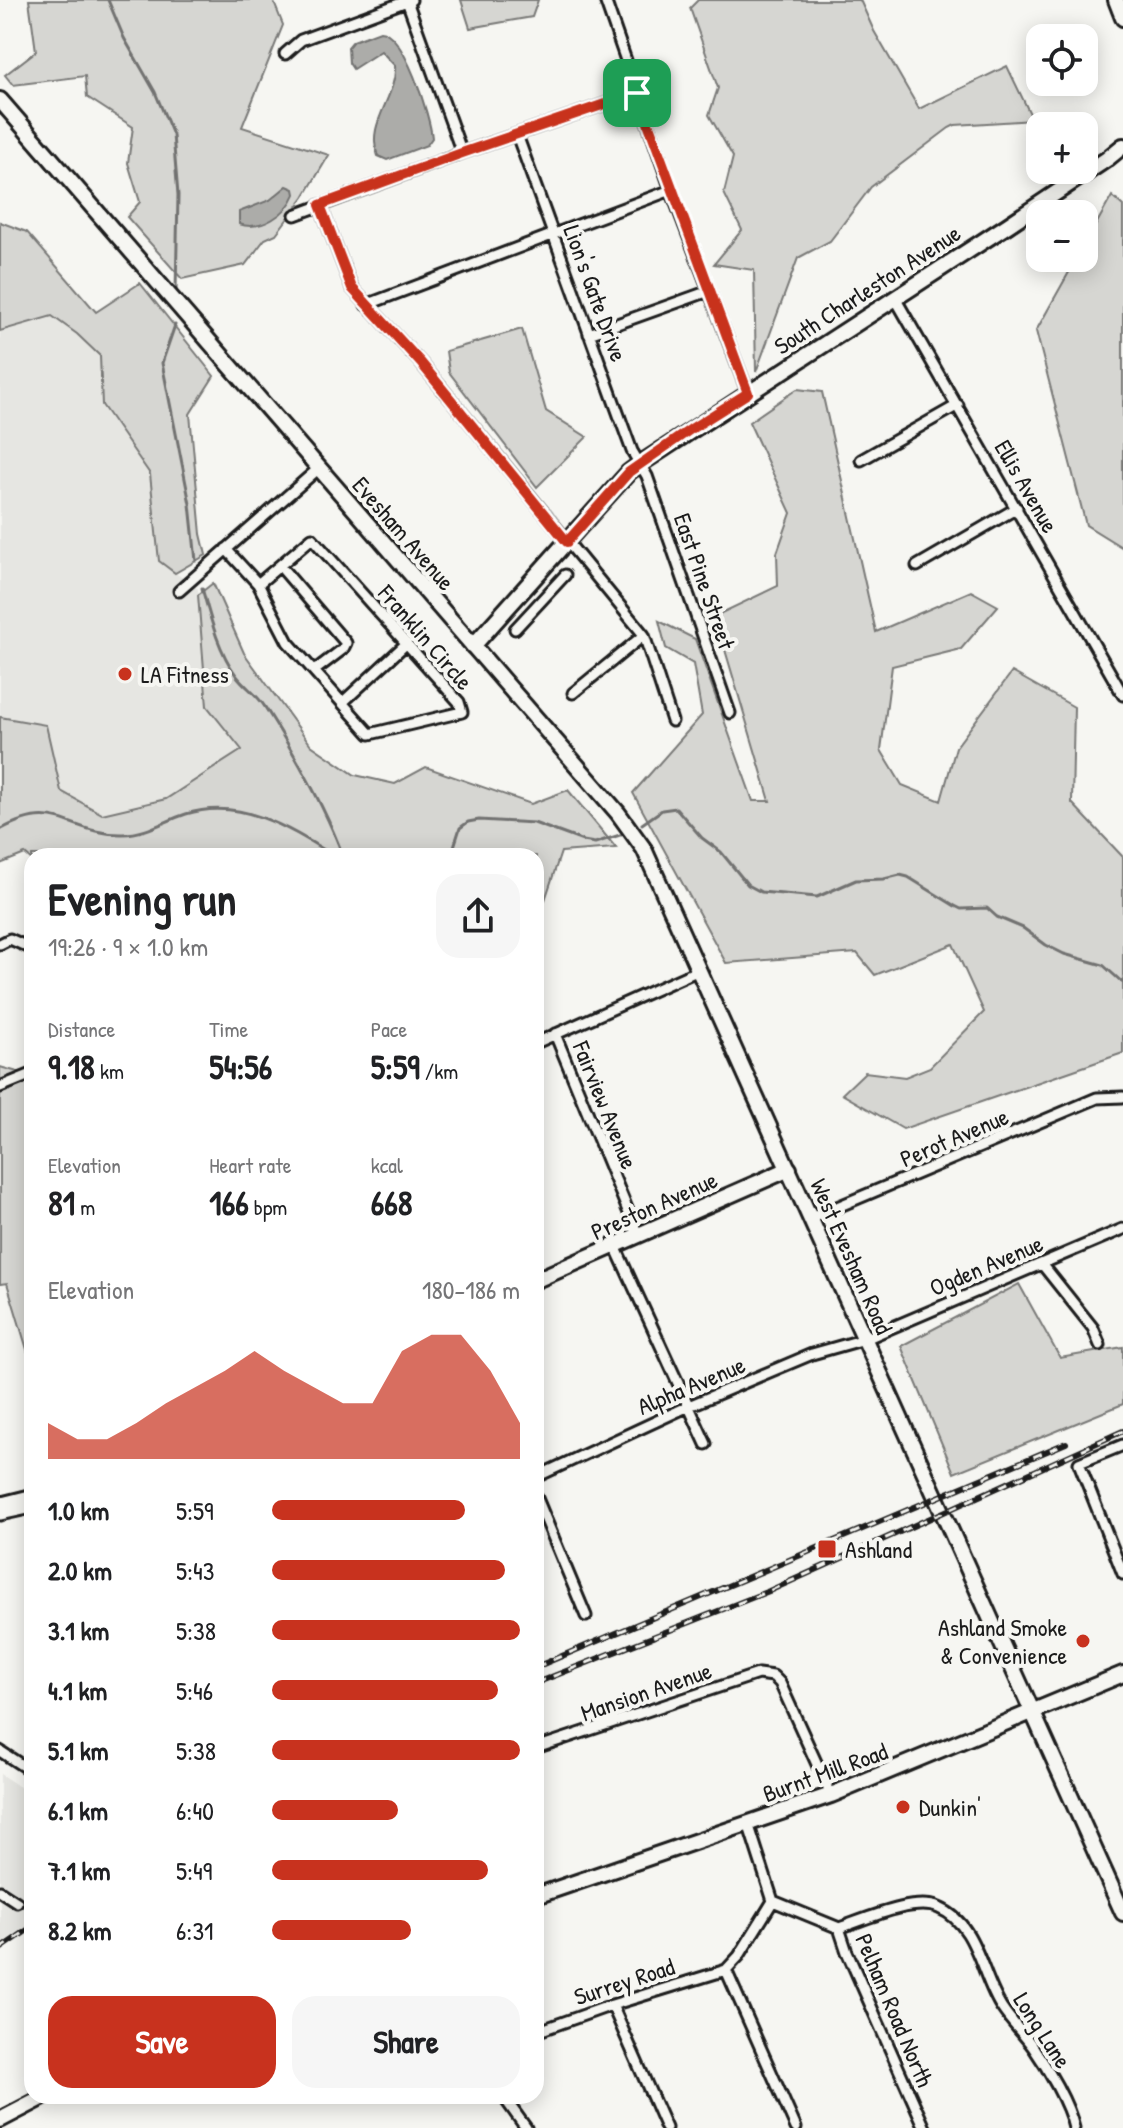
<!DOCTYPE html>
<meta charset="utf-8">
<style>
:root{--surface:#fff;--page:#f6f6f6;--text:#202124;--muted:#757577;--accent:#c8321e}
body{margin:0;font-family:"Patrick Hand",sans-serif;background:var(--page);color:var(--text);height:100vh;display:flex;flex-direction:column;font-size:30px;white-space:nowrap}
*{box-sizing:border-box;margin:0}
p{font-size:26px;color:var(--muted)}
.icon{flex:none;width:44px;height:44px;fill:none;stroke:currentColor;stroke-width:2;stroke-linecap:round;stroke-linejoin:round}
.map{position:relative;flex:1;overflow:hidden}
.drawer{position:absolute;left:24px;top:848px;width:520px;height:1256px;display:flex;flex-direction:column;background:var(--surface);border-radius:24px;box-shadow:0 4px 20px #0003}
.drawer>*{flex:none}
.controls{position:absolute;left:1026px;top:24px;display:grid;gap:16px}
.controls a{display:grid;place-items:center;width:72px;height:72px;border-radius:16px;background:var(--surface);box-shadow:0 4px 20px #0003;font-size:40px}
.pin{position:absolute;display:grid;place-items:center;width:68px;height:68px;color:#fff;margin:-34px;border-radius:16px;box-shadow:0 4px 12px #0006}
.round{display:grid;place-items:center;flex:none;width:84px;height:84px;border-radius:24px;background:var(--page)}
.overview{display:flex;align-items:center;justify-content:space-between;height:136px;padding:0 24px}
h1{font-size:44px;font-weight:700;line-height:60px}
.figures{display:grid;grid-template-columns:repeat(3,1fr);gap:12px;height:136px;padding:8px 24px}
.figures div{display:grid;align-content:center}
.figures b{font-size:34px;font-weight:700}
.figures small{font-size:22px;font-weight:400}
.figures p{font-size:22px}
.chart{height:224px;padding:16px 24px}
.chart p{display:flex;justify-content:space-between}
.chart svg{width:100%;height:144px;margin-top:8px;fill:var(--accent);opacity:.7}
.action{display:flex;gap:16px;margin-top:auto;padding:16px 24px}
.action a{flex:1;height:92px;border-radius:24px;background:var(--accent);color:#fff;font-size:32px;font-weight:700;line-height:92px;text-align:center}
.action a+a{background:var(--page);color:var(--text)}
ul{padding:0 24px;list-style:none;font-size:26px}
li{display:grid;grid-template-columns:128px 96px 1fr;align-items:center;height:60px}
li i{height:20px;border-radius:10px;background:var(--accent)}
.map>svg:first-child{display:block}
.built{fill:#e6e6e2}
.green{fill:#d6d6d2;stroke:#797977;stroke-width:2}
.water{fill:#acaca9;stroke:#727271;stroke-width:2}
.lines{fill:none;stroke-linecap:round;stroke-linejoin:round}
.stream{stroke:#727271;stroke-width:3}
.street-casing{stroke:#1c1c1c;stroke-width:15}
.secondary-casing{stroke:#1c1c1c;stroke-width:20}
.primary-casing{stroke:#1c1c1c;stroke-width:20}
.street{stroke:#f6f6f2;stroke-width:9}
.secondary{stroke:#f6f6f2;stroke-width:14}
.primary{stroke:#f6f6f2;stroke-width:14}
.rail-casing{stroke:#1c1c1c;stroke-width:6}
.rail{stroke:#f6f6f2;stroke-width:3;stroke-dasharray:9;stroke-linecap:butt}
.route-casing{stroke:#fff;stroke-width:16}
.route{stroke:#c8321e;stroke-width:10}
.poi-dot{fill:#c8321e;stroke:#f6f6f2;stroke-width:3}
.labels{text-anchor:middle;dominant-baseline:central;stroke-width:8;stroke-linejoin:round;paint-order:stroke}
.street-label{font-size:24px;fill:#1c1c1c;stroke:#f6f6f2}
.poi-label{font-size:24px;fill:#1c1c1c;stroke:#f6f6f2;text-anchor:start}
</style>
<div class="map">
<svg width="1123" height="2128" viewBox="0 0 1123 2128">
<rect width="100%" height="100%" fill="#f6f6f2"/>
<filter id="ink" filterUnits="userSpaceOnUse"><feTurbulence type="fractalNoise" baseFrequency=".0125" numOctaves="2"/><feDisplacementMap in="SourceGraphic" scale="16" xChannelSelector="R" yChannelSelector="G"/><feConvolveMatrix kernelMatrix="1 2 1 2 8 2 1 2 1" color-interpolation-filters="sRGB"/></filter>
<g filter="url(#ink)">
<path class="built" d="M 52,316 L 77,334 L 100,356 L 102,405 L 150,474 L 159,561 L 198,589 L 207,706 L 243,749 L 166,799 L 102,814 L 61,791 L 46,725 L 0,717 L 0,331 Z
M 0,1774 L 32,1795 L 32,1923 L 0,1944 Z"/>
<path class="green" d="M 29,0 L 273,0 L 283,25 L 242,127 L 329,155 L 304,197 L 276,234 L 265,239 L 245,265 L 182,279 L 127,217 L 140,202 L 128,163 L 133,127 L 87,97 L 85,76 L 13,85 L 5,75 L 36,51 Z
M 461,0 L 538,0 L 532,17 L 470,28 Z
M 698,0 L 860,0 L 874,31 L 919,109 L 1007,66 L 1033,120 L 955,125 L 949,128 L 871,187 L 830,241 L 798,258 L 756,372 L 754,270 L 714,264 L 742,230 L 724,193 L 733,157 L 709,115 L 718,88 L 690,8 Z
M 1112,196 L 1123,206 L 1123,548 L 1086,525 L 1036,331 L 1077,258 L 1084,258 L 1084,246 Z
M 0,222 L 27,232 L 96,312 L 140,283 L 214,376 L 190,414 L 201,534 L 206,555 L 175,573 L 159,561 L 150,474 L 102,405 L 100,356 L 77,334 L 52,316 L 0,331 Z
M 522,329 L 546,411 L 587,437 L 537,487 L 449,372 L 446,351 Z
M 797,389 L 822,392 L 876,632 L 971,591 L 998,606 L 961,649 L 892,666 L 881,750 L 902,785 L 941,801 L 956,747 L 1012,672 L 1074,707 L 1072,803 L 1123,857 L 1123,1053 L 903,1129 L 842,1094 L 865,1072 L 905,1077 L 930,1067 L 984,1012 L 953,944 L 875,975 L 857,953 L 726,963 L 633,793 L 702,715 L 693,664 L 666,648 L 659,621 L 695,639 L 753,801 L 770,801 L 715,616 L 778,586 L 777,553 L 791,513 L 749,422 Z
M 213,583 L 244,653 L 311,745 L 355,775 L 395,784 L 426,767 L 531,804 L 568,790 L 616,848 L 561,852 L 545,900 L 536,903 L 536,856 L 32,856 L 32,860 L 25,854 L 0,864 L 0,717 L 46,725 L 61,791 L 102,814 L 166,799 L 242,750 L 207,706 L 198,595 Z
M 0,1067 L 32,1076 L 32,1366 L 7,1283 L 0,1284 Z
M 1019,1284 L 1060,1358 L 1123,1347 L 1123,1404 L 954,1473 L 901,1346 Z"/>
<path class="water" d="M 380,31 C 404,32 430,116 432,138 L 427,145 L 387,160 L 378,156 C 365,124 397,97 395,66 L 381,51 L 353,69 L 349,63 L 348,47 L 353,41 Z
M 287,186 L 294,189 L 295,194 C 287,214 261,232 239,224 L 239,212 L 270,200 Z"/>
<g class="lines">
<path class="stream" d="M 108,0 L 124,38 L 155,92 L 173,135 L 178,195 L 176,291
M 175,325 L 162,363 L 190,504 L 196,561
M 202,588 C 210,617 218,650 236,675 C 245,687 257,694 265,707 C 293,751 325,807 343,856
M 642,824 L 662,810 L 676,808 L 702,838 L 721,852 L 748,885 L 761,892 L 817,897 L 856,880 L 884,879 L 900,875 L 908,877 L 955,906 L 961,909 L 987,908 L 997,917 L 1023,928 L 1046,945 L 1064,954 L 1103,965 L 1123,983
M 0,830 C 59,797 68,835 123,834 C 147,834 164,821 186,814 C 241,797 289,828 334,856
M 451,856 L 460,828 L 468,822 L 479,820 L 534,823 L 583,841 L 595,843 L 620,835"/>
<defs>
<path id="street" d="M 411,0 L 407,1 L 462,153
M 605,0 L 671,190 L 748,393
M 285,54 L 301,40 L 407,1
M 517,135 L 632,451 L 647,476 L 730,713
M 320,205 L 352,288 L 421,363 L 644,635 L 672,721
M 295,215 L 462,153 L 637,93
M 895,298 L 1123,695
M 366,305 L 671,190
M 589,334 L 709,291
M 861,460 L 958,405
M 226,549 L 258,584 L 288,642 L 370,734 L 462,712 L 459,702 L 312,538 L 258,584
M 280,566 L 346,643 L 343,649 L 314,671
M 917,566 L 1017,508
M 179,591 L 318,469
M 515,629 L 565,575
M 573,693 L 644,635
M 342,703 L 407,643
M 0,944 L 10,939 L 30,948 L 32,952
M 555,1034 L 638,1235
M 536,1043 L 699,970
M 0,1087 L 32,1074
M 811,1218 L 1097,1098 L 1123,1097
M 615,1246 L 706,1444
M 1042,1264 L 1093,1328 L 1100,1345
M 1123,1445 L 1079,1463 L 1123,1574
M 536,1477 L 689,1406 L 812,1354 L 865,1339 L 1123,1229
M 536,1496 L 586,1616
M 0,1515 L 32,1508
M 536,1748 L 758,1674 L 773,1676 L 780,1683 L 831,1795
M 0,1751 L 32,1772
M 748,1823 L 773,1901
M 0,1891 L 17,1902
M 773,1901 L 839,1928 L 847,1952 L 925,2128
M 839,1928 C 864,1920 913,1897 939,1908 C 978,1924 981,1977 1002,2008 C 1011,2022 1023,2033 1033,2047 C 1047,2067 1069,2104 1074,2128
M 726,1970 L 796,2128
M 612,2005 L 666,2128
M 536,2032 L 612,2005 L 726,1970 L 739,1956 L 773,1901
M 503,2096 L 526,2128"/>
<path id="secondary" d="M 1116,0 L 1123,18
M 473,646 L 629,472 L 640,464 L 1008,225 L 1107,159 L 1123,146
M 536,1280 L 789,1169
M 0,1505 L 32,1497
M 536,1896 L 831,1795 L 1123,1674
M 0,2120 L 46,2096"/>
<path id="primary" d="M 0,100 L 618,813 L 644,849 L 1123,1913"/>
</defs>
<use href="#street" class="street-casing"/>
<use href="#secondary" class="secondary-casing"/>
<use href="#primary" class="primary-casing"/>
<use href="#street" class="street"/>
<use href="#secondary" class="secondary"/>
<use href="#primary" class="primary"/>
<defs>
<path id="rail" d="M 536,1667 L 1066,1443
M 536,1683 L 769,1591 L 1123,1431
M 0,1949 L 32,1927"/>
</defs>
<use href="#rail" class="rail-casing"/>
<use href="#rail" class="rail"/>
</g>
</g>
<g class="lines" filter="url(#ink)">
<defs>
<path id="route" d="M 637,93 L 748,393 L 691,429 L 629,472 L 567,542 L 421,363 L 352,288 L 320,205 L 462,153 Z"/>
</defs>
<use href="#route" class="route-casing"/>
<use href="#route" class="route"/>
</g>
<g class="poi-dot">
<circle cx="125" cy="674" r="8"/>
<rect x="817" y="1539" width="20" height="20" rx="4"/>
<circle cx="1083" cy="1641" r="8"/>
<circle cx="903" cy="1807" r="8"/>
</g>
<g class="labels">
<g class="street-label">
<text transform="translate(867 289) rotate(-33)">South Charleston Avenue</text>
<text transform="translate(596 293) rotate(70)">Lion's Gate Drive</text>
<text transform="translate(1027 486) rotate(60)">Ellis Avenue</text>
<text transform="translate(404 533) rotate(49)">Evesham Avenue</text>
<text transform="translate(705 581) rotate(71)">East Pine Street</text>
<text transform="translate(426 637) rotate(49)">Franklin Circle</text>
<text transform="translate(606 1105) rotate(68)">Fairview Avenue</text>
<text transform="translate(954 1137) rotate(-23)">Perot Avenue</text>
<text transform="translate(654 1205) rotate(-24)">Preston Avenue</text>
<text transform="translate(852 1256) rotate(66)">West Evesham Road</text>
<text transform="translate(986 1265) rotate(-23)">Ogden Avenue</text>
<text transform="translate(691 1385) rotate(-23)">Alpha Avenue</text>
<text transform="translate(646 1691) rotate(-19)">Mansion Avenue</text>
<text transform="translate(825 1772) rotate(-20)">Burnt Mill Road</text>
<text transform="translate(624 1981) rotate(-18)">Surrey Road</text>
<text transform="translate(895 2010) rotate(67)">Pelham Road North</text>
<text transform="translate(1043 2030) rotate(57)">Long Lane</text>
</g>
<g class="poi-label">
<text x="141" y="674">LA Fitness</text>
<text x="845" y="1549">Ashland</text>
<text x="1067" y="1627" text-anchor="end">Ashland Smoke<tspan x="1067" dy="28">&amp; Convenience</tspan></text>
<text x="919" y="1807">Dunkin'</text>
</g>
</g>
</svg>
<div class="controls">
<a><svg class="icon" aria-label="locate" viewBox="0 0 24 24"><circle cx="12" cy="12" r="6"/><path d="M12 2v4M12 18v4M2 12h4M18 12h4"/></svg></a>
<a>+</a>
<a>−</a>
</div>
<div class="pin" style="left:637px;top:93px;background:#1e9e55"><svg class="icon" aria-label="arrive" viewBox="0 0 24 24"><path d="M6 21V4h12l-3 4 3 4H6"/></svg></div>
<section class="drawer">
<div class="overview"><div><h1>Evening run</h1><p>19:26 · 9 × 1.0 km</p></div><a class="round"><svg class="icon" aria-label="share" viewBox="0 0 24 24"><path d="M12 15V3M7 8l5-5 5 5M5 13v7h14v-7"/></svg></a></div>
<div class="figures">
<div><p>Distance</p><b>9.18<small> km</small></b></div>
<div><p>Time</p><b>54:56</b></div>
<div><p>Pace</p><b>5:59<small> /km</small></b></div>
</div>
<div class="figures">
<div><p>Elevation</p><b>81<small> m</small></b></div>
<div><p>Heart rate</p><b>166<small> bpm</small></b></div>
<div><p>kcal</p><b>668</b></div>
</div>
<div class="chart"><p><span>Elevation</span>180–186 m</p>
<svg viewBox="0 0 160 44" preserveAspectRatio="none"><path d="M0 44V33L10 38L20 38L30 33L40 27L50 22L60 17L70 11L80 17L90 22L100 27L110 27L120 11L130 6L140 6L150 17L160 33V44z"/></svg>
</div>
<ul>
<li><b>1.0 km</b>5:59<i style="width:78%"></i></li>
<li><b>2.0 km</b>5:43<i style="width:94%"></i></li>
<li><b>3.1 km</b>5:38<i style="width:100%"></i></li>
<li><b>4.1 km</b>5:46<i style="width:91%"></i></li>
<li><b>5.1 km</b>5:38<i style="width:100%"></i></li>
<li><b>6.1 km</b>6:40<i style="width:51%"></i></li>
<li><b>7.1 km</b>5:49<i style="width:87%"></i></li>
<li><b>8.2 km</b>6:31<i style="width:56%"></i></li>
</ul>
<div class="action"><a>Save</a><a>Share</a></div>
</section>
</div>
